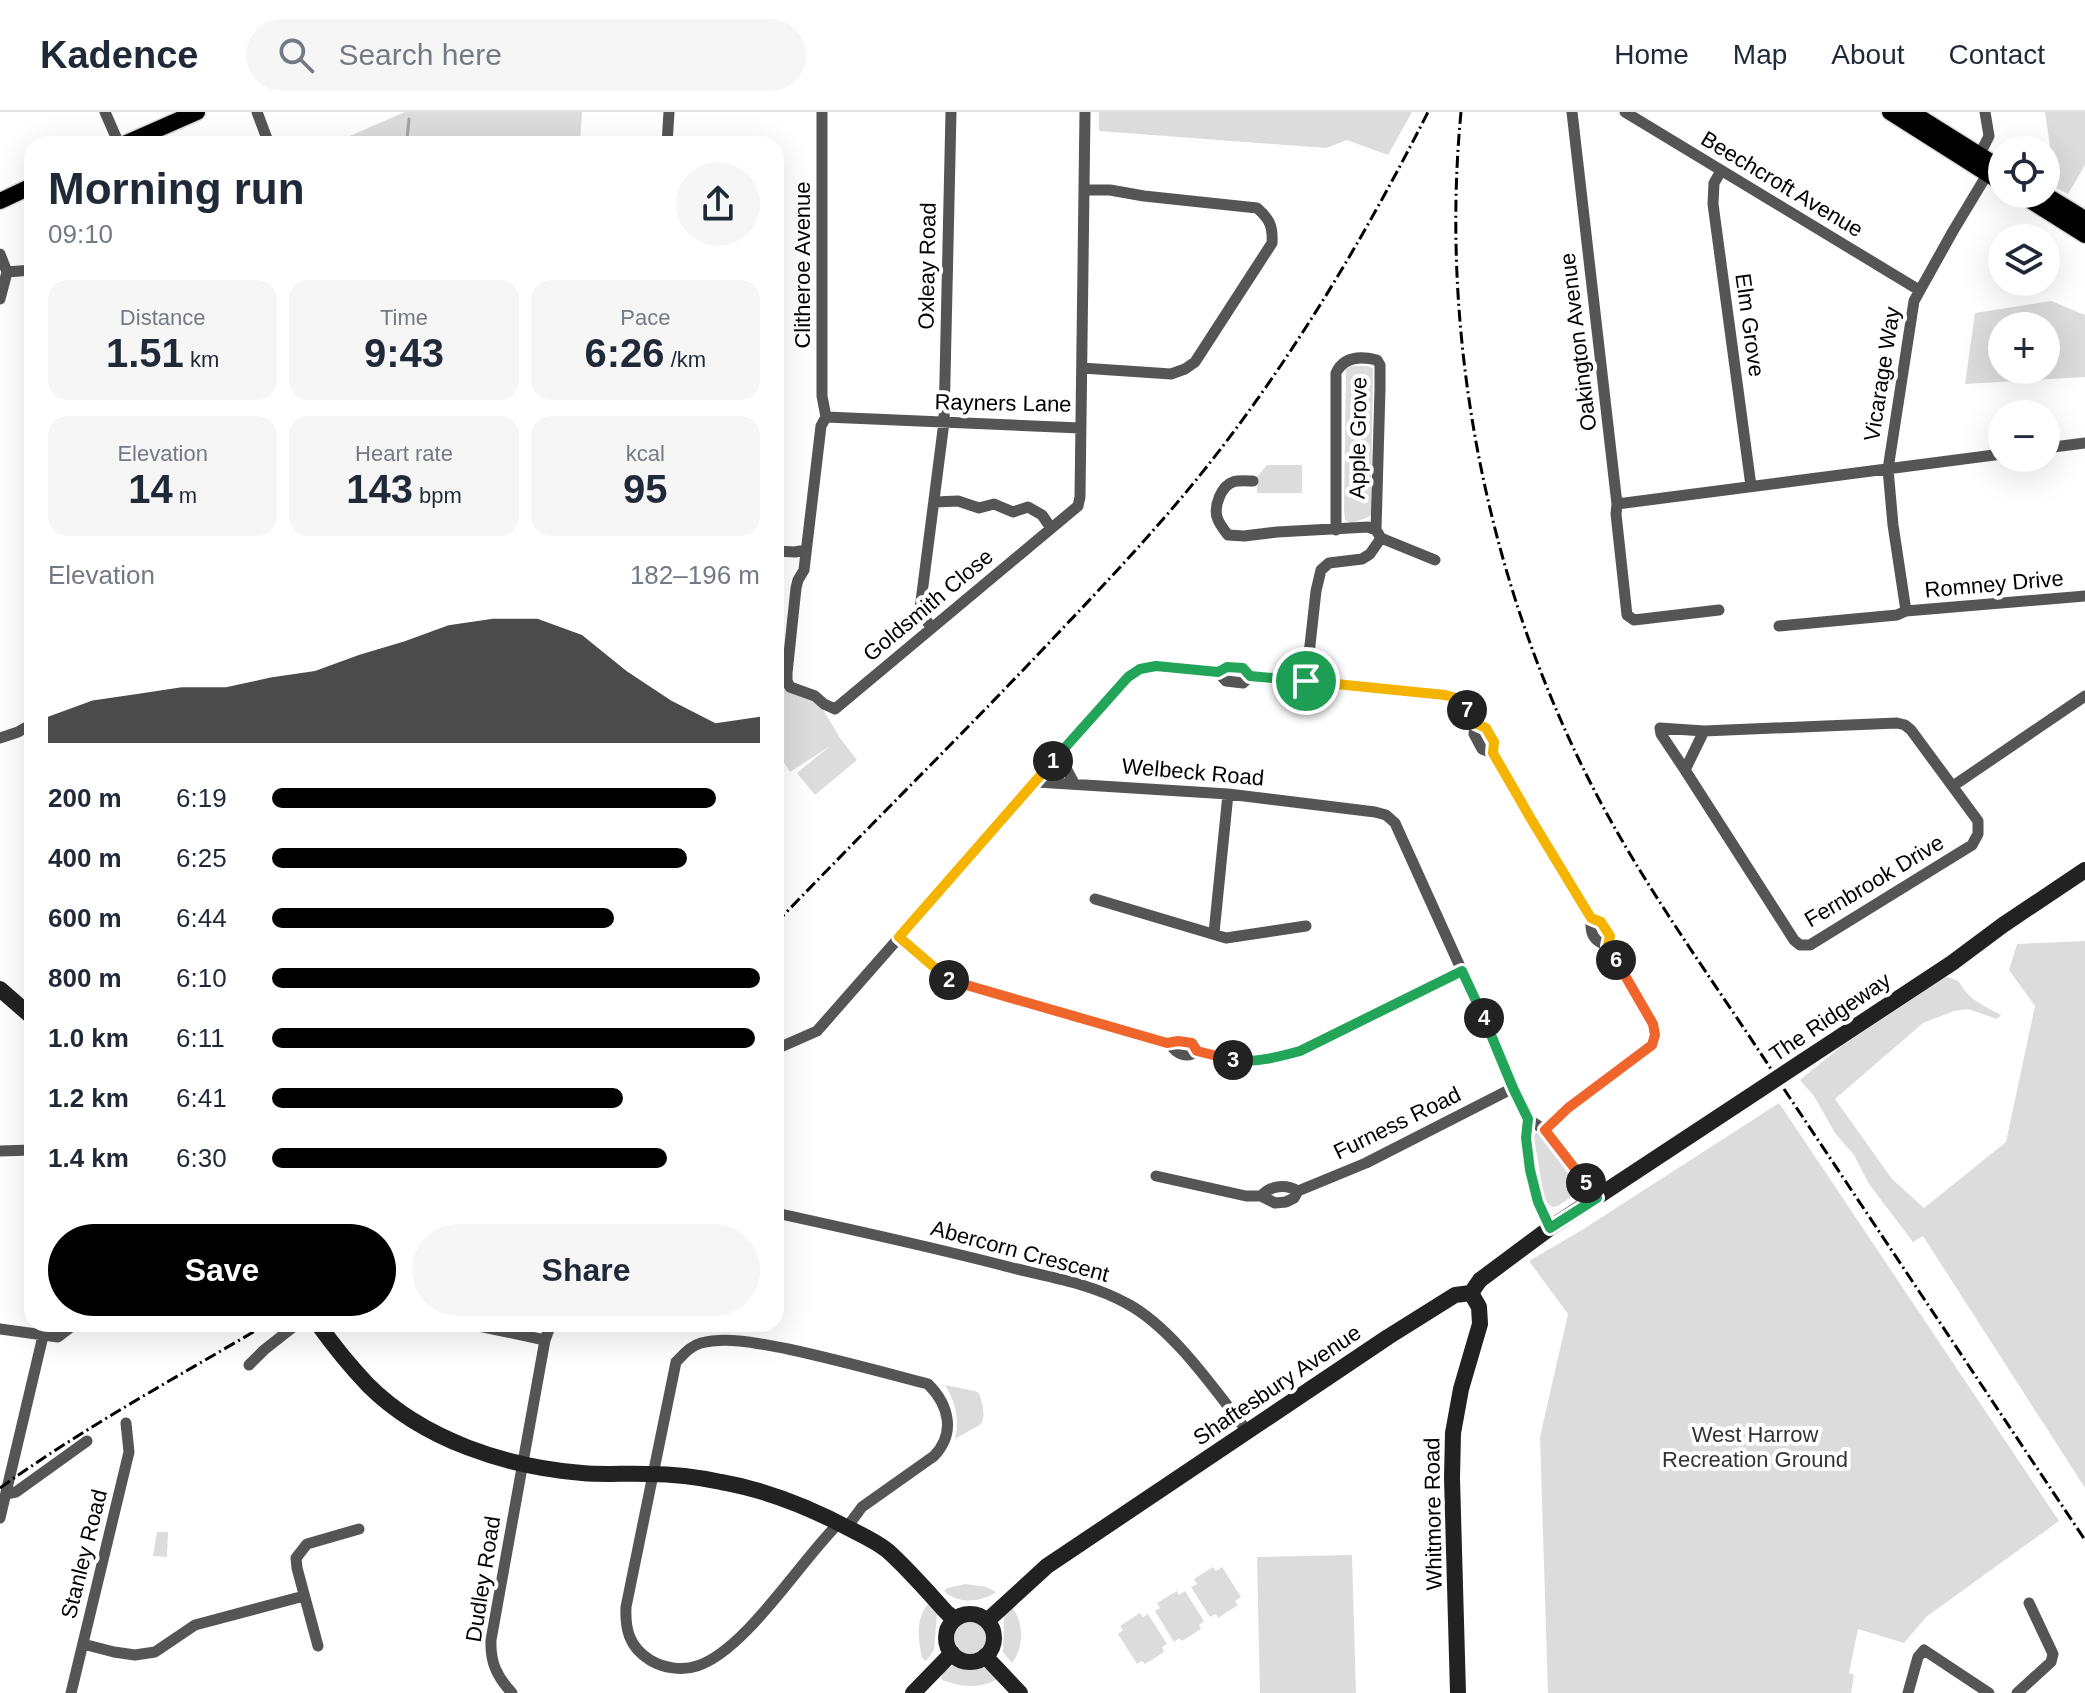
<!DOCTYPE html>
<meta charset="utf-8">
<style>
:root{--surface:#fff;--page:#f6f6f7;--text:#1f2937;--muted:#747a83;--line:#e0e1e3;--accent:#000}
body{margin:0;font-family:Arial,sans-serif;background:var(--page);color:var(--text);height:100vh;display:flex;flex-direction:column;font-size:30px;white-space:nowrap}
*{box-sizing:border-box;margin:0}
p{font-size:26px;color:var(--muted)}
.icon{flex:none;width:44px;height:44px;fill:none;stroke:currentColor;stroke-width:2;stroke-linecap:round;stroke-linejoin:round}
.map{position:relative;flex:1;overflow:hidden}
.panel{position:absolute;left:24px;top:24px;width:760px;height:1196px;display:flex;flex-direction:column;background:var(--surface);border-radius:24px;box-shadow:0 8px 32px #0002}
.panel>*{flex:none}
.tools{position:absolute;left:1988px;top:24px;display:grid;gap:16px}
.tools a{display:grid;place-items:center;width:72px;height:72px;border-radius:50%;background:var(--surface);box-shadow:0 8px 32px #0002;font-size:40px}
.pin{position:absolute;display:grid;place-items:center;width:68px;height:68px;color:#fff;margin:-34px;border:4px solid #fff;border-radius:50%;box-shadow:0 2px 8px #0007}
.km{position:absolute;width:40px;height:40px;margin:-20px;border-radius:50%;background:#222;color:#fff;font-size:22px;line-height:40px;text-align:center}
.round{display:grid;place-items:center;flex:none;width:84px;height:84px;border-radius:42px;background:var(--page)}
.head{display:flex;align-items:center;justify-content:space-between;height:136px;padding:0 24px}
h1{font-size:44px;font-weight:600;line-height:60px}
.metrics{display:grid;grid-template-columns:repeat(3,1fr);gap:12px;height:136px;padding:8px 24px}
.metrics div{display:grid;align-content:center;border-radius:20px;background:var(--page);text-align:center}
.metrics b{font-size:40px;font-weight:600}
.metrics small{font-size:22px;font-weight:400}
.metrics p{font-size:22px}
.chart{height:224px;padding:16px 24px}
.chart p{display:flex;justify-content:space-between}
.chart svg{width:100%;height:144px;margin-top:8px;fill:var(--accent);opacity:.7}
.action{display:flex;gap:16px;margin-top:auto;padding:16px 24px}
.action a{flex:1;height:92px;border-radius:48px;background:var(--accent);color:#fff;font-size:32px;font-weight:600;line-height:92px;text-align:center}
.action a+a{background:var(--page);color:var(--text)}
ul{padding:0 24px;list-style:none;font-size:26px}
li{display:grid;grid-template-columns:128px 96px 1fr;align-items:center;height:60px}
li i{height:20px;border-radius:10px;background:var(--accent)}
header{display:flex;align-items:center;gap:48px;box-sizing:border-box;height:112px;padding:0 40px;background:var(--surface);border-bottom:2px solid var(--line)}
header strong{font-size:38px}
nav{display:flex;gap:44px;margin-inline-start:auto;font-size:28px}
.search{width:560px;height:72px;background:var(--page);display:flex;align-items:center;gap:20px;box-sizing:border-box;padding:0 28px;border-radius:44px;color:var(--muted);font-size:30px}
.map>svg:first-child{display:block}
.green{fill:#dcdcdc;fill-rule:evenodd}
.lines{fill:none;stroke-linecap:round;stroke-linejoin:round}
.stream{stroke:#a3a3a3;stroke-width:3}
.primary-casing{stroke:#dbdbdb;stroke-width:19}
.street{stroke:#555;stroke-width:11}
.secondary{stroke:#222;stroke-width:16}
.primary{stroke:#000;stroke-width:16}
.rail{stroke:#000;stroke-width:3;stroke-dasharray:12 4 2 4;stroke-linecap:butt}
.split-1-casing{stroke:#fff;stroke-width:16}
.split-2-casing{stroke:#fff;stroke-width:16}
.split-3-casing{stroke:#fff;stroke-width:16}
.split-4-casing{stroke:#fff;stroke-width:16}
.split-5-casing{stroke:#fff;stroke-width:16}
.split-6-casing{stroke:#fff;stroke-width:16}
.split-7-casing{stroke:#fff;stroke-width:16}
.split-8-casing{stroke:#fff;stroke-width:16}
.split-1{stroke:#22a559;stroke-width:10}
.split-2{stroke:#f5b400;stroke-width:10}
.split-3{stroke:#f0652b;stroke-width:10}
.split-4{stroke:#22a559;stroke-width:10}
.split-5{stroke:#22a559;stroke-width:10}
.split-6{stroke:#f0652b;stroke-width:10}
.split-7{stroke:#f5b400;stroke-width:10}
.split-8{stroke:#f5b400;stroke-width:10}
.labels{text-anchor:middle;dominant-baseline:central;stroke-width:8;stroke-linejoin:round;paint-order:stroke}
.street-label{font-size:22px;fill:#000;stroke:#fff}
.park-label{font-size:22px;fill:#333;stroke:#fff}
</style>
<header>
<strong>Kadence</strong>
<div class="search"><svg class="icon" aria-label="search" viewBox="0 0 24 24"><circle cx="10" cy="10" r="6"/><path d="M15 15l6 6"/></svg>Search here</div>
<nav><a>Home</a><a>Map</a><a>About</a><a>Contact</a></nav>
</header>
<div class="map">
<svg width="2085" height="1581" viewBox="0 0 2085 1581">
<rect width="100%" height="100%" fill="#fff"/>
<path class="green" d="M 405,0 L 582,0 L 580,32 L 331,32 Z
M 1099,0 L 1412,0 L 1388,43 L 1347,28 L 1326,36 L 1099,19 Z
M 2045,0 L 2085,0 L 2085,53 L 2068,82 L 2056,76 Z
M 2051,189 L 2085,203 L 2085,265 L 1965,272 L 1975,201 ZM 2002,214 L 2046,214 L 2046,258 L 2002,258 Z
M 1351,254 L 1368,254 L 1373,257 L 1371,401 L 1369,405 L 1352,411 L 1345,408 L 1344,397 L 1346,257 Z
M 1267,353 L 1302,353 L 1302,381 L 1257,381 L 1257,365 Z
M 776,574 L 790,575 L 815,584 L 840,626 L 857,648 L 815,683 L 797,661 L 830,634 L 790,660 L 779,643 L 776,642 Z
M 2085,829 L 2085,1376 L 1923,1124 L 1913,1130 L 1869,1072 L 1854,1043 L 1835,1021 L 1814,984 L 1800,968 L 1843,933 L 1946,865 C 1961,868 1958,870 1966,880 C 1974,890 1990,897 2001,903 L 1997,907 L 1968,897 L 1954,899 L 1923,911 L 1835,987 L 1892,1067 L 1924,1096 L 2006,1030 L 2035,894 L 2009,858 L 2017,832 Z
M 1779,991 L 2059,1409 L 1926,1505 L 1904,1531 L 1858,1517 L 1849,1561 L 1854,1563 L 1851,1581 L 1548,1581 L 1540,1325 L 1568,1202 L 1529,1149 L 1582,1118 Z
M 1538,1020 C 1551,1032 1581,1063 1578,1080 L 1558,1094 L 1553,1095 L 1548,1092 L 1544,1085 L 1534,1026 L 1535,1021 Z
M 945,1273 L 975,1279 L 979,1281 C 982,1290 986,1304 981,1312 L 955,1327 C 960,1307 955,1289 945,1273 Z
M 157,1420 L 168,1420 L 167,1445 L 153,1444 Z
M 1352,1443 L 1356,1581 L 1260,1581 L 1257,1445 Z
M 1213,1455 L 1216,1459 L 1222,1455 L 1241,1485 L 1235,1489 L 1238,1493 L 1218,1506 L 1216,1502 L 1210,1505 L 1191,1475 L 1197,1472 L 1194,1467 Z
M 966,1472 L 986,1475 L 996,1480 C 980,1491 958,1492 944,1479 L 947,1476 Z
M 1177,1479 L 1179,1483 L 1185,1479 L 1204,1509 L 1199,1513 L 1201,1517 L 1182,1529 L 1179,1526 L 1174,1530 L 1155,1499 L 1160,1496 L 1157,1491 Z
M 930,1490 L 937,1498 L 937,1502 L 934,1538 L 926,1549 L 922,1546 C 918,1526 915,1505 930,1490 Z
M 1013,1496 C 1024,1513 1024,1535 1012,1551 L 1003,1540 L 1004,1505 L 1006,1500 Z
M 1140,1501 L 1143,1505 L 1148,1502 L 1167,1532 L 1162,1535 L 1164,1540 L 1145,1552 L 1142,1549 L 1137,1552 L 1118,1522 L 1123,1518 L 1120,1514 Z
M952 1526a17 17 0 1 1 34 0a17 17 0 1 1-34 0Z
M 954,1553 L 989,1556 L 997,1565 L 996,1568 C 978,1577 961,1575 942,1568 L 941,1566 L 944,1559 Z"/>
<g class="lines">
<path class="stream" d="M 409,32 L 407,27 L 409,7"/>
<defs>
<path id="primary" d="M 1890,0 L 2002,71
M 1911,0 L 2002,57
M 124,32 L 197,0
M 2020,82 L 2085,123
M 2044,82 L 2085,107
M 0,89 L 32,74"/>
</defs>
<use href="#primary" class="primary-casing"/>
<path class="street" d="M 105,0 L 119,32
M 257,0 L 269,32
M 822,0 L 822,284 L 826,305
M 1572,0 L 1617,392 L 1616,402 L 1627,503 L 1634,508 L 1719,498
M 1625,0 L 1919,178
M 667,32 L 669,0
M 1980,42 L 1989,24 L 1985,0
M 1721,59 L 1714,71 L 1713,92 L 1751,374
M 0,142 L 7,160 L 0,187
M 7,160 L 32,158
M 1082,256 L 1171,262 L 1185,257 L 1195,250 L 1272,131 C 1273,115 1270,107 1257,96 L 1144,84 L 1110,78 L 1085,78
M 1080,316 L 826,305 L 821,314 L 804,458 L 798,468 L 796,476 L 787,561 L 787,569 L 790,575 L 815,584 L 824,592 L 835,597 L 1078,394 L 1080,385 L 1085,0
M 2046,336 L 2085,331
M 1253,369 C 1247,369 1239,368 1233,370 C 1221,374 1214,394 1217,405 C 1219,412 1224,418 1228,423 L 1244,424 L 1277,420 L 1368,415 L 1376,418 L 1381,426 L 1370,442 L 1362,447 L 1329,451 L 1321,458 L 1316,479 L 1306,569
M 935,390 L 958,389 L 979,396 L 994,392 L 1013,400 L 1028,395 L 1042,403 L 1051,416
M 1617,392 L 2002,342
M 1336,418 L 1336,261 C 1344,244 1361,244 1377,248 L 1380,253 L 1380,277 L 1376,418
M 1381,426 L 1435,448
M 776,439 L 795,440 L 805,438
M 1906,499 L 1893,413 L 1888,357 L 1914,189 L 1953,119 L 1991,56
M 1779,514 L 1897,503 L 1906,499 L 2085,484
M 931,516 L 920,497 L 944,310 L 951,0
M 1218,560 L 1226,569 L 1243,571 L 1250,564
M 1475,611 L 1474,622 L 1482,637 L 1493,641
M 1897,611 L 1905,613 L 1911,618 L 1978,709 L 1978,722 L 1972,733 L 1810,833 L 1800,833 L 1794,828 L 1685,658 L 1704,619 Z
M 0,626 L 18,620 L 32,612
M 1061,640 L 1066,656 L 1074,671
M 1685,658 L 1661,622 L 1660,616 L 1704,619
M 1037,670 L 1228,682 L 1375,700 L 1386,703 L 1395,711 L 1462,859 L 1489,915 L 1513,976 L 1528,1007 L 1526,1026 L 1530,1058 L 1538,1090 L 1550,1116
M 1953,674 L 2085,584
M 1095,787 L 1226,826 L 1306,814
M 1591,806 C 1590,822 1593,829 1608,834
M 1214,821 L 1228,682
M 899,825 L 947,867 L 1167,931 L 1178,929 L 1192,931 L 1197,939 C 1240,950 1258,951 1300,939 L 1462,859
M 1170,932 C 1176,942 1187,947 1197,939
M 776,937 L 817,919 L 1128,565 L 1140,557 L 1156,554 L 1218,560 L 1227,555 L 1243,556 L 1250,564 L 1445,583 C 1464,588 1462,597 1474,609 C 1477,612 1483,613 1486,616 C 1493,622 1494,632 1493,641 L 1531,707 L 1591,806 L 1601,810 L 1610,824 L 1608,834 L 1653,912 L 1655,923 L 1652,933 L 1568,996 L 1545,1018
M 1528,1007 L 1545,1018 L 1597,1086
M 0,1039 L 32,1038
M 1156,1064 L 1246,1084 L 1261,1084 L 1275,1091 L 1286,1090 L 1294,1086 L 1298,1079 L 1366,1051 L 1513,976
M 1261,1084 C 1271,1073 1286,1072 1298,1079
M 776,1101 C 854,1118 932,1135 1009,1155 C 1048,1165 1090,1171 1126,1191 C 1172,1215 1215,1278 1247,1319
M 469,1212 L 545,1228
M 0,1217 L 58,1225 L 75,1212
M 249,1253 L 264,1238 L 297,1212
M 6,1382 L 16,1380 L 87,1329
M 0,1406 L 43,1224
M 839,1411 C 801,1448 745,1539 697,1554 C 682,1559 663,1556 650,1548 C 629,1535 625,1517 626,1495 L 676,1250 C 684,1242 690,1234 701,1231 C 728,1224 761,1232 788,1237 C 835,1247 882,1260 928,1272 C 949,1293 956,1321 934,1344 L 862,1395 L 847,1415
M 83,1532 L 114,1540 L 135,1543 L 155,1540 L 195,1513 L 304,1484
M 318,1534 L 297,1456 L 296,1446 L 307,1432 L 359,1417
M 71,1581 L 129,1340 L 126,1311
M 512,1581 C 497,1565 490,1550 491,1528 L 545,1228 L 551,1212
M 1908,1581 L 1918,1545 L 1924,1538 L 1989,1581
M 2017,1581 L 2051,1550 L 2053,1542 L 2029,1491"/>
<path class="secondary" d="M 0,877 L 32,905
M 318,1212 C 333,1233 350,1254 368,1273 C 423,1328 507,1355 582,1361 C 605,1363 627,1361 649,1362 C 673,1362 698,1365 721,1370 C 767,1378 811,1396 852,1418 C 864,1424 877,1430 888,1439 C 909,1458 928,1480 947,1501 L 955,1507
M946 1526a24 24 0 1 1 48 0a24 24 0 1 1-48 0Z
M 987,1509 L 1047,1454 L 1388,1225 L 1455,1183 L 1471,1181 L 1480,1168 L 1550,1116 L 1952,851 L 2003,813 L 2085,758
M 985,1544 L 1020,1581
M 913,1581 L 952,1541
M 1458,1581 L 1452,1366 L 1453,1321 L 1461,1277 L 1480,1212 L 1479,1195 L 1471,1181"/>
<use href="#primary" class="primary"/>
<path class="rail" d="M 1461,0 C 1438,238 1492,493 1607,702 C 1656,791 1716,873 1771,957
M 776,811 C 871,712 969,616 1063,516 C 1120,456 1176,396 1226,330 C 1304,227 1370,115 1428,0
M 1784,977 L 2085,1428
M 0,1376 C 85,1315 177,1265 267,1212"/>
</g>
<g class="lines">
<defs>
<path id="split-1" d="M 1053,649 L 1128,565 L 1140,557 L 1156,554 L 1218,560 L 1227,555 L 1243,556 L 1250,564 L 1306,569"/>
<path id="split-2" d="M 949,868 L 899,825 L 1053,649"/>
<path id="split-3" d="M 949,868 L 1167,931 L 1178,929 L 1192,931 L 1197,939 L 1233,948"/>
<path id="split-4" d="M 1233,948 C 1256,951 1278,945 1300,939 L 1462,859 L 1484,906"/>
<path id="split-5" d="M 1484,906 L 1513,976 L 1528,1007 L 1526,1026 L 1530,1058 L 1538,1090 L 1550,1116 L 1597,1086 L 1586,1071"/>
<path id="split-6" d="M 1586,1071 L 1545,1018 L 1568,996 L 1652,933 L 1655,923 L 1653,912 L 1616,848"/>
<path id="split-7" d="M 1467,598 L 1475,611 L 1486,616 L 1494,630 L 1493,641 L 1531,707 L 1591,806 L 1601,810 L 1610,824 L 1608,834 L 1616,848"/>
<path id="split-8" d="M 1306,569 L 1445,583 L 1456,586 L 1467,598"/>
</defs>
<use href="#split-1" class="split-1-casing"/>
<use href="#split-2" class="split-2-casing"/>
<use href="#split-3" class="split-3-casing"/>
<use href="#split-4" class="split-4-casing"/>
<use href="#split-5" class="split-5-casing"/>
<use href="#split-6" class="split-6-casing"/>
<use href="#split-7" class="split-7-casing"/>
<use href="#split-8" class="split-8-casing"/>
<use href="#split-1" class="split-1"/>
<use href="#split-2" class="split-2"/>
<use href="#split-3" class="split-3"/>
<use href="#split-4" class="split-4"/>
<use href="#split-5" class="split-5"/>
<use href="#split-6" class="split-6"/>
<use href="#split-7" class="split-7"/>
<use href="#split-8" class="split-8"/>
</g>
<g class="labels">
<g class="street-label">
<text transform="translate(1782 72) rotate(31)">Beechcroft Avenue</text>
<text transform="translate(802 153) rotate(-90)">Clitheroe Avenue</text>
<text transform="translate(927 154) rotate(-89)">Oxleay Road</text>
<text transform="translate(1750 213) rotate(82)">Elm Grove</text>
<text transform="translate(1578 230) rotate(-97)">Oakington Avenue</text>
<text transform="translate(1882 262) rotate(-81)">Vicarage Way</text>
<text transform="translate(1003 291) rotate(1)">Rayners Lane</text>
<text transform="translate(1358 326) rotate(-89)">Apple Grove</text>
<text transform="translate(1994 472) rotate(-5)">Romney Drive</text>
<text transform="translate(928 493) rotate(-40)">Goldsmith Close</text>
<text transform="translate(1193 660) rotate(5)">Welbeck Road</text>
<text transform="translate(1874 769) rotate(-31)">Fernbrook Drive</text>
<text transform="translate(1830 905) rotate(-34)">The Ridgeway</text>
<text transform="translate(1397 1011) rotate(-26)">Furness Road</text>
<text transform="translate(1020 1139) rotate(15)">Abercorn Crescent</text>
<text transform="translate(1277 1273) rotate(-34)">Shaftesbury Avenue</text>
<text transform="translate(1433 1402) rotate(-91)">Whitmore Road</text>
<text transform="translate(84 1442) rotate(-76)">Stanley Road</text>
<text transform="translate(483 1467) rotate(-81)">Dudley Road</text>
</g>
<g class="park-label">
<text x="1755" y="1322">West Harrow<tspan x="1755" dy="25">Recreation Ground</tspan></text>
</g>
</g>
</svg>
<div class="tools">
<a><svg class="icon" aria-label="locate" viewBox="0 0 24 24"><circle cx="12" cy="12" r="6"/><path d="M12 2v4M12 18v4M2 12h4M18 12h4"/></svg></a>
<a><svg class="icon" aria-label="layers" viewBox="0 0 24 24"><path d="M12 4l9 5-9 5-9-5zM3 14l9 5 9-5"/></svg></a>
<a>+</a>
<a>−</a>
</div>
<div class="pin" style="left:1306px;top:569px;background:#1e9e55"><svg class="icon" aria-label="arrive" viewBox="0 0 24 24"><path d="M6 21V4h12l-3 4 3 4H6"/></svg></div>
<b class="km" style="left:1053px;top:649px">1</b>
<b class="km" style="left:949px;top:868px">2</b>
<b class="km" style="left:1233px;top:948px">3</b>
<b class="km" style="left:1484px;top:906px">4</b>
<b class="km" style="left:1586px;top:1071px">5</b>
<b class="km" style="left:1616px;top:848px">6</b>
<b class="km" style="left:1467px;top:598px">7</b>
<section class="panel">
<div class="head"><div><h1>Morning run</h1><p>09:10</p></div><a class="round"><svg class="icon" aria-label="share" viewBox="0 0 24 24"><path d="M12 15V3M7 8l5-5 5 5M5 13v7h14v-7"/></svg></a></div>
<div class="metrics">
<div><p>Distance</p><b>1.51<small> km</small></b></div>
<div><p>Time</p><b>9:43</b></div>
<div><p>Pace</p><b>6:26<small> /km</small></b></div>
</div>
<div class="metrics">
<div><p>Elevation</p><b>14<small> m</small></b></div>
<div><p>Heart rate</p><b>143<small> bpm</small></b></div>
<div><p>kcal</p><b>95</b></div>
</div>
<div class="chart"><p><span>Elevation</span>182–196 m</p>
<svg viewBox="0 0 160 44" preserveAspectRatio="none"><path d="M0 44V36L10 31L20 29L30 27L40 27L50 24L60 22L70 17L80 13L90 8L100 6L110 6L120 11L130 22L140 31L150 38L160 36V44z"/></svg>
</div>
<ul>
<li><b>200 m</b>6:19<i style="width:91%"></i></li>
<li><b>400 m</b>6:25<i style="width:85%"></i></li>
<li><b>600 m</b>6:44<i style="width:70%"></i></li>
<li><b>800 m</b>6:10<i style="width:100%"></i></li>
<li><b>1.0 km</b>6:11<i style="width:99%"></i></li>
<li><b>1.2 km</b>6:41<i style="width:72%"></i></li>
<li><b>1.4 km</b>6:30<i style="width:81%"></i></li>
</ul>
<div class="action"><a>Save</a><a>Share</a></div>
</section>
</div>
